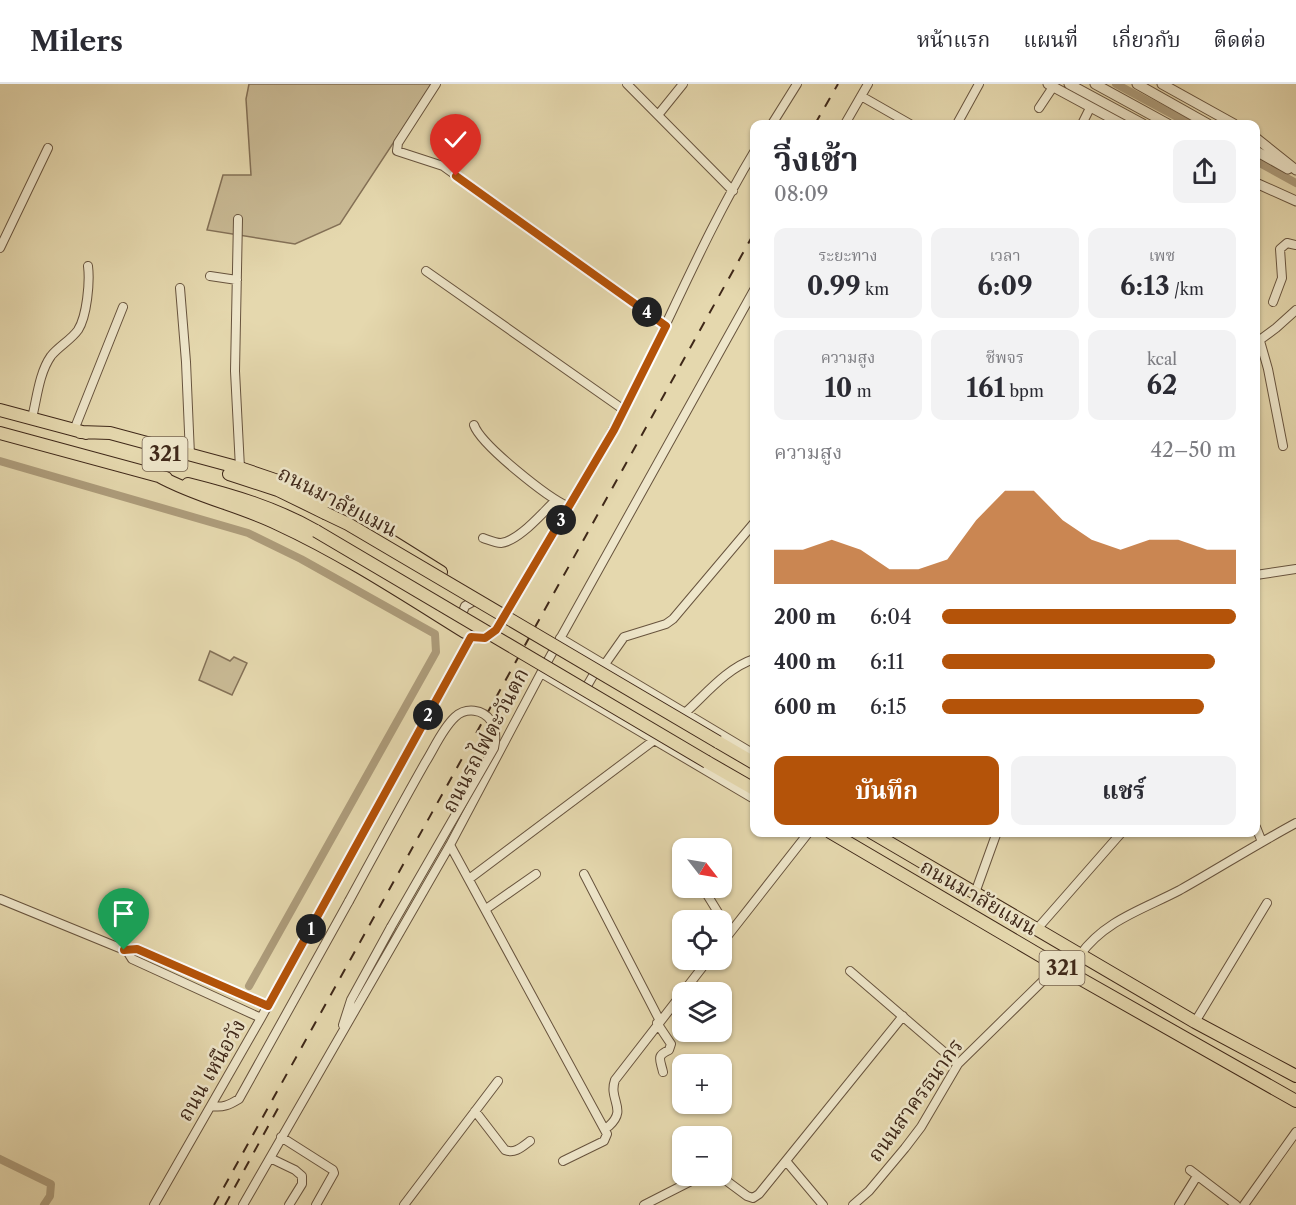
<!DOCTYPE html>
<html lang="th">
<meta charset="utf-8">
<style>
:root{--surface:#fff;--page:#f2f2f3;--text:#2b2b33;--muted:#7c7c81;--line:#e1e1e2;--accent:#b45309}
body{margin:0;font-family:"Libre Caslon Text","Noto Serif Thai",serif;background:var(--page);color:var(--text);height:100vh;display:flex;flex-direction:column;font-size:22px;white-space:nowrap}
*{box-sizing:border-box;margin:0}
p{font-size:20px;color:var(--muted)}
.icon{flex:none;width:33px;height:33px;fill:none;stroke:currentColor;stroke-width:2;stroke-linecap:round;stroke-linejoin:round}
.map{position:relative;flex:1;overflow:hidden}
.sheet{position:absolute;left:750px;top:36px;width:510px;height:717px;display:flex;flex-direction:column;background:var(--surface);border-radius:12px;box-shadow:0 2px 4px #0004}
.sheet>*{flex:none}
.needle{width:39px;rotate:121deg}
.controls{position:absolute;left:672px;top:754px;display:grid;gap:12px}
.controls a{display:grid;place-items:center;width:60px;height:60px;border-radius:12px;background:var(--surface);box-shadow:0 2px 4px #0004;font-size:30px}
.pin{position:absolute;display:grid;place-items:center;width:51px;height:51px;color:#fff;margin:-62px -26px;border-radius:50% 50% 50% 0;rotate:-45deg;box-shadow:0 0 6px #0007}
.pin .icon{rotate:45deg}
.km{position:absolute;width:30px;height:30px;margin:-15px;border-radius:50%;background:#222;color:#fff;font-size:16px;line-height:30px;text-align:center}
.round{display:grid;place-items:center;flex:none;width:63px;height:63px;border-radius:12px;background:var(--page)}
.summary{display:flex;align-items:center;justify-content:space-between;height:102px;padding:0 24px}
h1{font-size:33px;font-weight:700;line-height:45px}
.stats{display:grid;grid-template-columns:repeat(3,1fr);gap:9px;height:102px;padding:6px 24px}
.stats div{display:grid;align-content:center;border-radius:12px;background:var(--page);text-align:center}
.stats b{font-size:26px;font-weight:700}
.stats small{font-size:16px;font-weight:400}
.stats p{font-size:16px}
.chart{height:168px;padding:12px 24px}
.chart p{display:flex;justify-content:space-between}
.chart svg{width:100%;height:108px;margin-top:6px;fill:var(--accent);opacity:.7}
.cta{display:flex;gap:12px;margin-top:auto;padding:12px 24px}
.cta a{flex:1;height:69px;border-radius:12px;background:var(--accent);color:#fff;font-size:24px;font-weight:700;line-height:69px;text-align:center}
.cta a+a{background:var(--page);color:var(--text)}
ul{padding:0 24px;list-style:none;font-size:20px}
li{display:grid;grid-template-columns:96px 72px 1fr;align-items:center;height:45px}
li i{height:15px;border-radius:8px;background:var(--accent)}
header{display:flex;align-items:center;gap:36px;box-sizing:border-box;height:84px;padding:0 30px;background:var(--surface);border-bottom:2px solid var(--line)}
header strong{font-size:28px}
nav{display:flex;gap:33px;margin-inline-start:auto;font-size:21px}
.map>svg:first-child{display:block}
.green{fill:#c9ba95;stroke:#847157;stroke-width:1.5}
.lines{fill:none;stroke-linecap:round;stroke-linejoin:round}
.canal{stroke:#ad9c7b;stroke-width:8}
.minor-casing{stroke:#68543e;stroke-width:10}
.tertiary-casing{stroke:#68543e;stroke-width:11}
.trunk-casing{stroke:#3f2819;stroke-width:14}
.minor{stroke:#eee6ca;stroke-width:8}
.tertiary{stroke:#eee6ca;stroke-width:9}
.trunk{stroke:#e5d8ae;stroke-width:12}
.rail{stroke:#3f2819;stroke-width:2;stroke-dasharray:10 10;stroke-linecap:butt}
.minor-bridge-casing{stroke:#68543e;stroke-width:10;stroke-linecap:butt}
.trunk-bridge-casing{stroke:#3f2819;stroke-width:14;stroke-linecap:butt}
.minor-bridge{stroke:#eee6ca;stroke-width:8}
.trunk-bridge{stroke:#e5d8ae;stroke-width:12}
.route-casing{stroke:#fff;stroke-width:12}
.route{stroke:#b45309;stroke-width:8}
.labels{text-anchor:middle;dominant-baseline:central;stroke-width:5;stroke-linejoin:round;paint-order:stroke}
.shield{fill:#eee6ca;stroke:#74614e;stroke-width:1.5}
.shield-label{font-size:20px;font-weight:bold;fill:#3f2819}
.street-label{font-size:21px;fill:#3f2819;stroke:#eee6ca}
</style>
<header>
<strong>Milers</strong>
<nav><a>หน้าแรก</a><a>แผนที่</a><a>เกี่ยวกับ</a><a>ติดต่อ</a></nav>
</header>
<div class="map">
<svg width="1296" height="1121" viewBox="0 0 1296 1121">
<rect width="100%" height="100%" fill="#e5d8ae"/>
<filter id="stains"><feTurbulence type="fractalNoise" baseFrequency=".00333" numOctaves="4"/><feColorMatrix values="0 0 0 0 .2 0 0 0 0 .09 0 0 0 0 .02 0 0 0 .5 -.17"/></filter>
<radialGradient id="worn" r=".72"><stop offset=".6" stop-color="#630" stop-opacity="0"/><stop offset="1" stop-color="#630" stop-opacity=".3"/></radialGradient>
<path class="green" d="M 249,0 L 432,0 L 340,140 L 295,160 L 207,146 L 223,91 L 251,91 L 246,15 Z
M 210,567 L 230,577 L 234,573 L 247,579 L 232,611 L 199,596 Z"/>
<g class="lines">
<path class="canal" d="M 1116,0 L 1190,40
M 1256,77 L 1296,99
M 0,377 L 248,449 L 301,475 L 435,550 L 436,568 L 249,902
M 0,1075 L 51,1100 L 50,1112 L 44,1121"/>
<defs>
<path id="minor" d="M 436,0 L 398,59 L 397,67 L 443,82 L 666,242
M 627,0 L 733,107
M 861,12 L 910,40
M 1039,24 L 1053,3
M 658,31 L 683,0
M 772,40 L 797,0
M 845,40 L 868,0
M 957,40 L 979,0
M 1082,40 L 1090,24
M 238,135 L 235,287 L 240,384
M 0,164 L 48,64
M 426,187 L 624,326
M 210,192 L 237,196
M 180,204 L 186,278 L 190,371
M 1273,218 L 1282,194 L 1280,165 L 1287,159 L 1296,161
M 1260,257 L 1268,285 L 1283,362
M 1257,258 L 1276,244 L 1296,226
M 32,334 C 37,314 39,289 51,272 C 59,262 71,256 78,246 C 87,232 90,198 88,182
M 474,341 C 481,361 548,414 569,423
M 74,346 L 123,223
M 483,454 C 489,456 495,459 501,459 C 519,457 542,429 555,417
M 1256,491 L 1296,485
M 460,536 L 465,522 L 478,515
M 469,551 C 479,557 488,554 496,546 C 542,468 590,392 631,312 C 672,231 707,146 754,68
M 560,554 L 754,670
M 605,580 L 624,553 L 666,540 L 673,535 L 754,439
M 541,589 L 754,715
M 581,606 L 587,602 L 598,583
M 686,628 C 706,610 727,584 754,575
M 1256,743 L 1262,758
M 450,761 L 607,1050 L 604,1057 L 563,1077
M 584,790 L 660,937
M 469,795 L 653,657
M 703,804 L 730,848
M 975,809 L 997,748
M 0,815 L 127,867
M 486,825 L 536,790
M 1037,845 L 1122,748
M 722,859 L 809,748
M 1080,871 C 1105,836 1144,825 1180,806 C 1219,784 1257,760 1296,739
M 850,887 L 958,980
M 261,934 L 132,875 L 127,867 L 137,865 L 268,922
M 1195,938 L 1267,819
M 657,939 L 671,960 L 669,966 C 656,972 660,975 663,988
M 343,941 L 351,916 L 391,843
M 211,1022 C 223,1024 229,1021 239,1015 L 349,817
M 475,1027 L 505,1066 C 515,1070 522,1063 530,1057
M 609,1042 C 628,1025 608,1016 615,996 L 708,876
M 281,1053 L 333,1086 L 334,1089 L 316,1121
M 270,1074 L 295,1086 L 302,1092 L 302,1100 L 289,1121
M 786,1077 L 823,1121
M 1190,1086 L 1236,1121
M 720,1092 L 747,1112 L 753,1114 L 759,1110 L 903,932
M 154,1121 L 261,934 L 471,553
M 243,1121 L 450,761 L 541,589 L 754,206
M 404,1121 L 498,997
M 644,1121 L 701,1092
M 853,1121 L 869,1107 L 905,1064 L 921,1043 L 958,980 L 1058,882
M 1179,1121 L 1197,1092
M 1244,1121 L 1296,1048"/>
<path id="tertiary" d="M 1048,0 L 1122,40
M 1069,0 L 1143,40
M 1095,0 L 1168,40
M 1137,0 L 1208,40
M 1162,0 L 1234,40
M 1256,54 L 1296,86
M 1256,67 L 1288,85
M 1256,99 L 1296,117"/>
<path id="trunk" d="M 0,326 L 86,349
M 80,348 L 110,349 L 240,384 L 281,398 L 317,414 L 361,438 L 441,488
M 0,349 L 166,394
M 229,390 L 278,406 L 325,429
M 159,392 C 197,413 239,421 278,440 C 343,470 404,510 465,548
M 188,400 C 232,411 276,424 316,447
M 718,658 L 754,679
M 707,678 L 754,705
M 830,748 L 1058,882 L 1296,1017
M 871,748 L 1195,938 L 1296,992"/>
</defs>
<use href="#minor" class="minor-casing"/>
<use href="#tertiary" class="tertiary-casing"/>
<use href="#trunk" class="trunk-casing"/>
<use href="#minor" class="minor"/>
<use href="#tertiary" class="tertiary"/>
<use href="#trunk" class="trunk"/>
<path class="rail" d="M 815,40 L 838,0
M 214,1121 L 754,149
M 225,1121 L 282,1017"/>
<defs>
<path id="minor-bridge" d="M 349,817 C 374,771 399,725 425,679 C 434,665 442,645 455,633 C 466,623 483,625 491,637 C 496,645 496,655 494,664 L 391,843"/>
<path id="trunk-bridge" d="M 325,429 L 348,440 L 718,658
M 316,447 L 707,678"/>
</defs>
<use href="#minor-bridge" class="minor-bridge-casing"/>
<use href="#trunk-bridge" class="trunk-bridge-casing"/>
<use href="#minor-bridge" class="minor-bridge"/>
<use href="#trunk-bridge" class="trunk-bridge"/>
</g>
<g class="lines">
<defs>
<path id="route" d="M 124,866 L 137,865 L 268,922 L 471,553 L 485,554 L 496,546 L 614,346 L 666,242 L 456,92"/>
</defs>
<use href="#route" class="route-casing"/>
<use href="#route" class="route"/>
</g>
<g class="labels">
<g class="shield">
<rect x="142.5" y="353" width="45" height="34" rx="4.5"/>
<rect x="1039.5" y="867" width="45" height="34" rx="4.5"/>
</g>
<g class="shield-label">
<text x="165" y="370">321</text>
<text x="1062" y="884">321</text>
</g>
<g class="street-label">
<text transform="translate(338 417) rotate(27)">ถนนมาลัยแมน</text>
<text transform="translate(485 656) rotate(-62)">ถนนรถไฟตะวันตก</text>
<text transform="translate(979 813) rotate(30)">ถนนมาลัยแมน</text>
<text transform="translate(211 986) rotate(-60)">ถนน เหนือวัง</text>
<text transform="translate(915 1016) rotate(-54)">ถนนสาครธนากร</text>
</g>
</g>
<rect width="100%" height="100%" filter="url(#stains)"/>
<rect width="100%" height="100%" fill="url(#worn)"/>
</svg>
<div class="controls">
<a><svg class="needle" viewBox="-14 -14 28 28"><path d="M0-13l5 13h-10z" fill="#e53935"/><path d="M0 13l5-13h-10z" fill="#7c7c81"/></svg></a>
<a><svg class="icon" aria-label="locate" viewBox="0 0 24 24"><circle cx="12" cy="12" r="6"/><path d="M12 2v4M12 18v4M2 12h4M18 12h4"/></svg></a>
<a><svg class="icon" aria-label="layers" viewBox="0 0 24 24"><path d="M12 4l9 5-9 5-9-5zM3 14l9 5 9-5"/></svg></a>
<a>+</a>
<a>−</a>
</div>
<div class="pin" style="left:124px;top:866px;background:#1e9e55"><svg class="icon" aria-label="arrive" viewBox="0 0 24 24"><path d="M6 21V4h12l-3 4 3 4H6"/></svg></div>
<div class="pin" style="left:456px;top:92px;background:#d93025"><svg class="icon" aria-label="check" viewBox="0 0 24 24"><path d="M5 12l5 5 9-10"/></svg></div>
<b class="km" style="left:311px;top:845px">1</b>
<b class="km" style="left:428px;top:631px">2</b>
<b class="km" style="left:561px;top:436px">3</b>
<b class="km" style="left:647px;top:228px">4</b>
<section class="sheet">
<div class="summary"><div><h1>วิ่งเช้า</h1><p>08:09</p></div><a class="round"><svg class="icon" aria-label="share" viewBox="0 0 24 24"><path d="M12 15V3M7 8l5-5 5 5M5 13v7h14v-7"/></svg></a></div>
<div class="stats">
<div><p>ระยะทาง</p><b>0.99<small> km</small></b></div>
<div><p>เวลา</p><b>6:09</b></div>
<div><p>เพซ</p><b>6:13<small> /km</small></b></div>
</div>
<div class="stats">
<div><p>ความสูง</p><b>10<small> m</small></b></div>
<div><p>ชีพจร</p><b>161<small> bpm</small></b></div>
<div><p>kcal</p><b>62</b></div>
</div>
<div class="chart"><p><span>ความสูง</span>42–50 m</p>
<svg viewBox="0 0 160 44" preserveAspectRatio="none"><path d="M0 44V30L10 30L20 26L30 30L40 38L50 38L60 34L70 18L80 6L90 6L100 18L110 26L120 30L130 26L140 26L150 30L160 30V44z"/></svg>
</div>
<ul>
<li><b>200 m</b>6:04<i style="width:100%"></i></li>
<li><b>400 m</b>6:11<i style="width:93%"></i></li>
<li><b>600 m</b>6:15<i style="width:89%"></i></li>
</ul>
<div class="cta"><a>บันทึก</a><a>แชร์</a></div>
</section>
</div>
